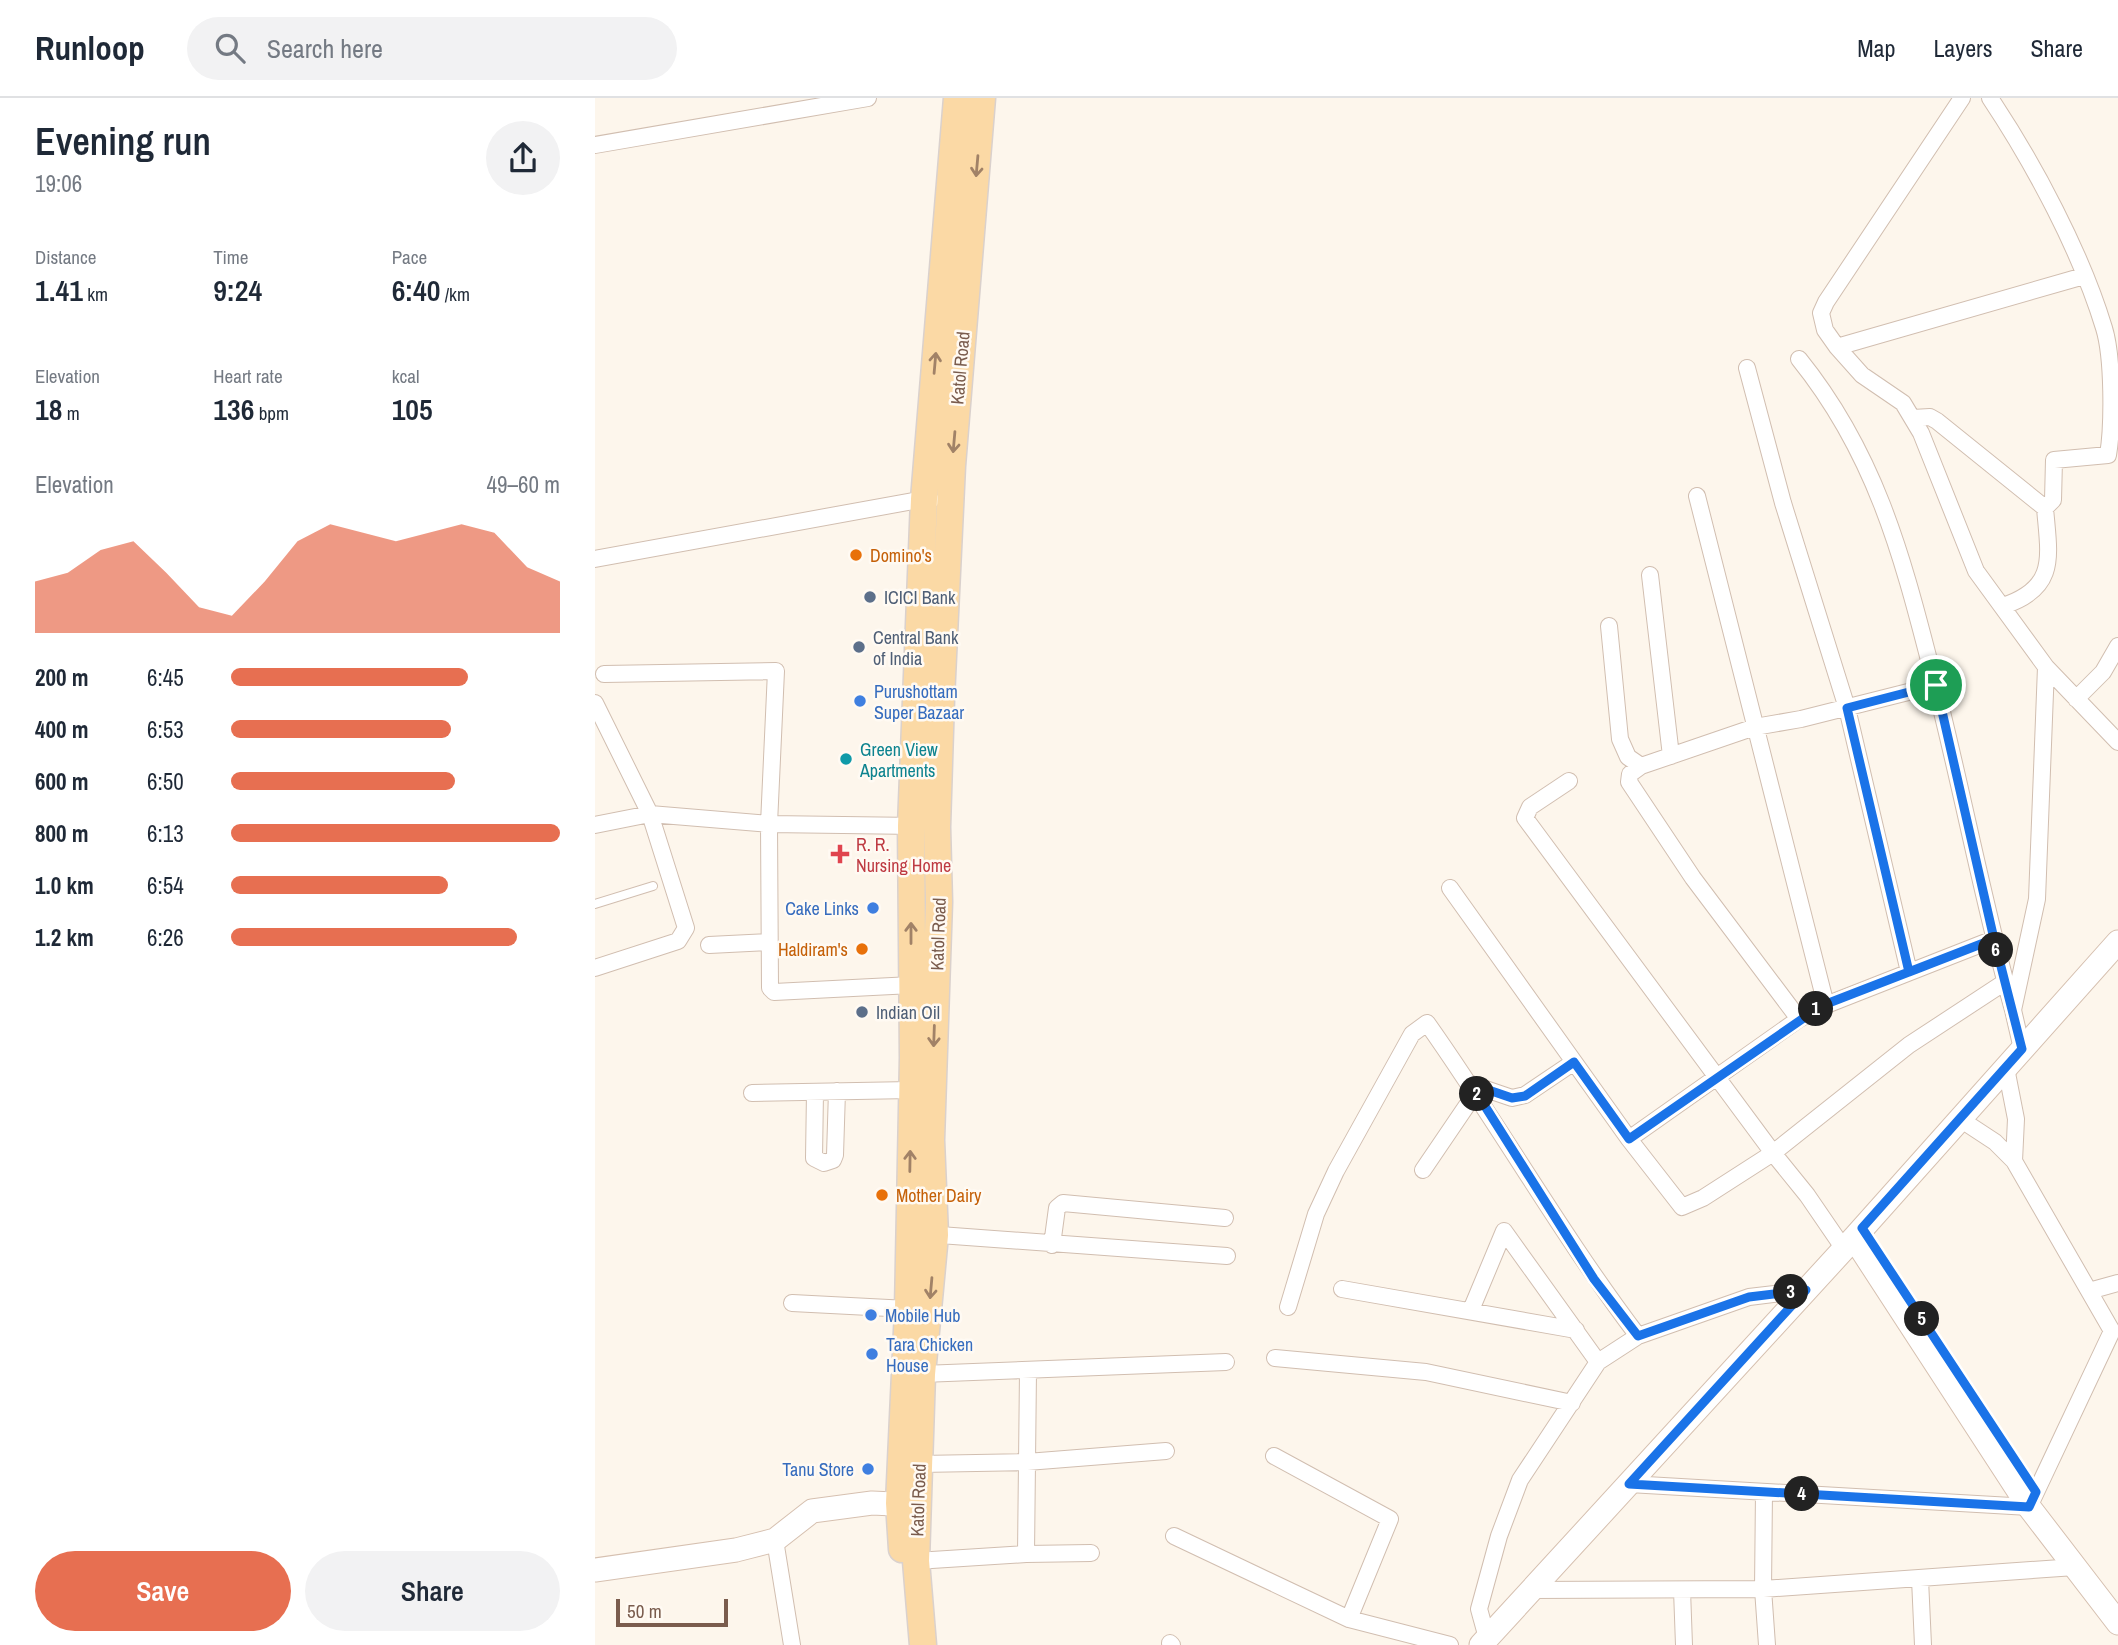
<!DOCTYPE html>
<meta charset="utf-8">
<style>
:root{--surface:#fff;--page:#f2f2f3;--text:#1f2937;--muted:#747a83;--line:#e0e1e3;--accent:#e76f51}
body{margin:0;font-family:"Archivo Narrow",sans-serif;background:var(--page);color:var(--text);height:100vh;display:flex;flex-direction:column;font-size:26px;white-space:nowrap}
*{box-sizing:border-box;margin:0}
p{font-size:23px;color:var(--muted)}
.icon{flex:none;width:38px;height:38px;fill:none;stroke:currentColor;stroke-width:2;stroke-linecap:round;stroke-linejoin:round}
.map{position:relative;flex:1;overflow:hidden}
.sheet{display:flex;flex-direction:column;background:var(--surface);width:595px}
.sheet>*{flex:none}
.scale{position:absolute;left:21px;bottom:18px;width:112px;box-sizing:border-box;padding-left:7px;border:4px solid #7a5c4d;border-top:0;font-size:19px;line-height:24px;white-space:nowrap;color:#7a5c4d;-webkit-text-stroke:5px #fffaf3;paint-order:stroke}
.pin{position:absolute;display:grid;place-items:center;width:60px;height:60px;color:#fff;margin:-30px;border:4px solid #fff;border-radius:50%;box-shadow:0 2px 7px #0007}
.km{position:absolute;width:35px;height:35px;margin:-18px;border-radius:50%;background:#222;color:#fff;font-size:19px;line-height:35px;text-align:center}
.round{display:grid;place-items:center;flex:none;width:74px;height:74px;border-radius:37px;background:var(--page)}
.headline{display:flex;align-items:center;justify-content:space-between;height:119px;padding:0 35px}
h1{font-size:38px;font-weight:600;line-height:52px}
.figures{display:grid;grid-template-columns:repeat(3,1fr);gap:10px;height:119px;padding:7px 35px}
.figures div{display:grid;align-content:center}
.figures b{font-size:30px;font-weight:600}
.figures small{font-size:19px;font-weight:400}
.figures p{font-size:19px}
.chart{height:196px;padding:14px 35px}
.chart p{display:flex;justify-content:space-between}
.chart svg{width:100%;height:126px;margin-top:7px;fill:var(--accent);opacity:.7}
.primary-button{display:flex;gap:14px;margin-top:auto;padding:14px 35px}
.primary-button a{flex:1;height:80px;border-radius:42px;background:var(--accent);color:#fff;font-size:28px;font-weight:600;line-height:80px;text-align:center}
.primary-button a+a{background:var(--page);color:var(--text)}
ul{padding:0 35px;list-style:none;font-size:23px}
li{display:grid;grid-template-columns:112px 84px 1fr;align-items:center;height:52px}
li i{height:18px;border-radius:9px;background:var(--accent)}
header{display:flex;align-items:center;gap:42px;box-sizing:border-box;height:98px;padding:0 35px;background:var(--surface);border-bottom:2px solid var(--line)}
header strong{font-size:33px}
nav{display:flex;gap:38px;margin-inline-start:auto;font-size:24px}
.search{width:490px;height:63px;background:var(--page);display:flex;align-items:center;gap:18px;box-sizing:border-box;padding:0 24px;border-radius:38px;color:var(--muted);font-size:26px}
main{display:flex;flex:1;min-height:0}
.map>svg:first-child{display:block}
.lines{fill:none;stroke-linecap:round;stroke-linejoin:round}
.lane-casing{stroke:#d1beb0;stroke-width:10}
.street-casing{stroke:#d1beb0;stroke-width:18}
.secondary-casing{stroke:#d6c0b0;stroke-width:25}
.primary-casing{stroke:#dad1cd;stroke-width:29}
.lane{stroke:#fff;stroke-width:8}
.street{stroke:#fff;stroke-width:16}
.secondary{stroke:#fff;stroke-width:23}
.primary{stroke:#fbd9a5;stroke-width:26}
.oneway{stroke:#a18267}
.route-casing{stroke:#fff;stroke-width:14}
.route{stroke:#1a73e8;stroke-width:9}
.food-dot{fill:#e8710a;stroke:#fffaf3;stroke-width:2.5}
.service-dot{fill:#5c6f8a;stroke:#fffaf3;stroke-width:2.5}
.shop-dot{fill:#3f7fe0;stroke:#fffaf3;stroke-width:2.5}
.culture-dot{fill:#0f9aa8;stroke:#fffaf3;stroke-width:2.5}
.health-dot{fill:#e0444e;stroke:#fffaf3;stroke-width:2.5}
.labels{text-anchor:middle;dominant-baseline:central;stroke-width:5;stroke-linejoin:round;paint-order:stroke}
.street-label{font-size:18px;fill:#7a5c4d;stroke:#fffaf3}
.food-label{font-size:18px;fill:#c56008;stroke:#fffaf3;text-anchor:start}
.service-label{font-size:18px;fill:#4e5e75;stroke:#fffaf3;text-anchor:start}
.shop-label{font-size:18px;fill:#366cbe;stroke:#fffaf3;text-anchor:start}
.culture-label{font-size:18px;fill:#0d838f;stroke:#fffaf3;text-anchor:start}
.health-label{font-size:18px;fill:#be3a42;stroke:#fffaf3;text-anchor:start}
</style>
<header>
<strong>Runloop</strong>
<div class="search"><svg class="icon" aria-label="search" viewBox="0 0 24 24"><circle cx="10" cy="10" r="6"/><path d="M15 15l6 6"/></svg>Search here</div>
<nav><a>Map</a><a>Layers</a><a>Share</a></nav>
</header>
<main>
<section class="sheet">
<div class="headline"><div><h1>Evening run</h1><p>19:06</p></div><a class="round"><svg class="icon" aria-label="share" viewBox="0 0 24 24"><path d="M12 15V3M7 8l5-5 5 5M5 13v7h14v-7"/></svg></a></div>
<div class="figures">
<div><p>Distance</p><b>1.41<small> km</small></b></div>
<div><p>Time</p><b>9:24</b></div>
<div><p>Pace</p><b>6:40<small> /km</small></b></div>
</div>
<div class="figures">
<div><p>Elevation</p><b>18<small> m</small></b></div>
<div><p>Heart rate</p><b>136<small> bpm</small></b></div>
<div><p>kcal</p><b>105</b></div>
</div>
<div class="chart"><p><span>Elevation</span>49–60 m</p>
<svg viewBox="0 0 160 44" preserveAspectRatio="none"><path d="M0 44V26L10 23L20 15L30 12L40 23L50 35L60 38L70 26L80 12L90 6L100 9L110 12L120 9L130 6L140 9L150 21L160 26V44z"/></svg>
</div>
<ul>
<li><b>200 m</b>6:45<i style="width:72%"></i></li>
<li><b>400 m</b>6:53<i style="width:67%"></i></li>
<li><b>600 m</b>6:50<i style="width:68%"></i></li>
<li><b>800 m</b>6:13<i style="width:100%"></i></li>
<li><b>1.0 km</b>6:54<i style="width:66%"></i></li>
<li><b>1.2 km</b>6:26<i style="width:87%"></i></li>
</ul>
<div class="primary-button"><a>Save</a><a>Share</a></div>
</section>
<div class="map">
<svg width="1523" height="1547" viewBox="0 0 1523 1547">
<rect width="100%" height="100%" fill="#fdf6ec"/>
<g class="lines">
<defs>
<path id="lane" d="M 0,806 L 58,788"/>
<path id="street" d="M 1367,0 L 1231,204 L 1226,215 L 1230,232 L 1242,249 L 1267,277 L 1308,305 L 1326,335 L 1381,473 L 1451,569 L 1523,644
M 0,47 L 273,0
M 1242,249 L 1489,178
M 1204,261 C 1279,354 1306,453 1335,566 C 1365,680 1386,797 1418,912
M 1152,270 L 1188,405 L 1252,610 L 1314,874
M 1318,320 L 1335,319 L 1342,323 L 1450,410 L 1458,402 L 1459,362 L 1513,357 C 1518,327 1518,259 1509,230 C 1486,154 1439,66 1395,0
M 1102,398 L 1231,907
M 0,461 L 329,401 L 336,402
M 1055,477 L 1076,658
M 1408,508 C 1463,490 1454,458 1450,410
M 1014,528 L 1025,641 L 1033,659 L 1046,668
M 9,576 L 181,573 L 174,726 L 175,890 L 179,894 L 317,887
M 1341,587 L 1206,621 L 1160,629 L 1046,668 L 1035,676 L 1034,684 L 1098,780 L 1204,921 L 1231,907 L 1399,841
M 1481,601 L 1508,574 L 1523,548
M 0,605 L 55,716 L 91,830 L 83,843 L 0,870
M 0,727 L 55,716 L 174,726 L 322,728
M 855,790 L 1034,1041 L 1087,1109 L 1108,1100 L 1178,1055 L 930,720 L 935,709 L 974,683
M 114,847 L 173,844
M 1427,951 L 1418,912 L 1442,801 L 1451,569
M 876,986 L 917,1000 L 930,997 L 979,964
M 220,994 L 219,1060 L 229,1065 L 238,1062 L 240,1057 L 242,993
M 157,995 L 316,992
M 1365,1021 L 1400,1044 L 1419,1063
M 1034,1041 L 1204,921
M 828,1072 L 881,994
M 331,1136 L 632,1158
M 457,1147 L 462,1110 L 468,1105 L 630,1120
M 1249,1151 L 1212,1097 L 1178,1055 L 1314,947 L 1410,884
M 747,1191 L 981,1232
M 1494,1193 L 1523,1185
M 197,1205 L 313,1211
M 693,1209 L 721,1116 L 741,1073 L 817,936 L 832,925 C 905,1028 967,1138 1043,1238
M 876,1212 L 909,1133 L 1003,1264
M 680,1260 L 831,1274 L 977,1305
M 433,1273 L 431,1456 L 496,1455
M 327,1276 L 631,1264
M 679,1358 L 795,1421 L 754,1521 L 855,1547
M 325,1366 L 432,1364 L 571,1353
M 1034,1386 L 1434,1409 L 1517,1233 L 1419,1063 L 1421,1021 L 1411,970
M 1169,1394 L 1168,1491 L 1172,1547
M 579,1438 L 754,1521
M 180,1442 L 197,1547
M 321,1463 L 431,1456
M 1325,1481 L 1328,1547
M 936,1492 L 1168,1491 L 1480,1469
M 1087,1492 L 1089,1547
M 892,1540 L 884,1511 L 904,1438 L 925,1382 L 1003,1264 L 1043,1238 L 1154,1199 L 1211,1192
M 575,1545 L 577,1547"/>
<path id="secondary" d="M 1259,1140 L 1434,1409 L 1523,1525
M 0,1472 L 141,1452 L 180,1442 L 217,1413 L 277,1405 L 320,1407
M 886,1547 L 1259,1140 L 1523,844"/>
<path id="primary" d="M 307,1451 L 304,1405 L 313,1211 L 318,960 L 316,728 L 329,401 L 362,0
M 328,1547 L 321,1463 L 327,1276 L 340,1137 L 336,1042 L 344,804 L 342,729 L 346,601 L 357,368 L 387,0"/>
</defs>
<use href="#lane" class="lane-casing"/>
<use href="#street" class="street-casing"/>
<use href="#secondary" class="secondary-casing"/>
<use href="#primary" class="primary-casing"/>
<use href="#lane" class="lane"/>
<use href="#street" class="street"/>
<use href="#secondary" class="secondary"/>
<use href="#primary" class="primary"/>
</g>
<defs><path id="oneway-shaft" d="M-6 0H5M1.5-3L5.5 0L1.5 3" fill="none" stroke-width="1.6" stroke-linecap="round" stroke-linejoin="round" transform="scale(1.75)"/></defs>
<g class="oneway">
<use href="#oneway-shaft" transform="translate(382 68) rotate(95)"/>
<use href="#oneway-shaft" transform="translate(340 265) rotate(-85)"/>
<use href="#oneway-shaft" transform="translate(359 344) rotate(95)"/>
<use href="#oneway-shaft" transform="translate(316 835) rotate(-90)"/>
<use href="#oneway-shaft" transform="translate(339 938) rotate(92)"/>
<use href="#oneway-shaft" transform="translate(315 1063) rotate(-89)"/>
<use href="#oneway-shaft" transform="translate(336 1190) rotate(95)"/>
</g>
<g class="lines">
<defs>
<path id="route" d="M 1341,587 L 1399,841 L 1226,908 L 1034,1041 L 979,964 L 930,998 L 917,1000 L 876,986 L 999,1181 L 1043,1238 L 1154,1199 L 1211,1192 L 1034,1386 L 1434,1409 L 1441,1394 L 1267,1130 L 1427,951 L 1399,841 L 1314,874 L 1252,610 L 1341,587"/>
</defs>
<use href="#route" class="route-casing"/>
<use href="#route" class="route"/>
</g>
<g class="food-dot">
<circle cx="261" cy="457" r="7"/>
<circle cx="267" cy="851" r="7"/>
<circle cx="287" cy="1097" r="7"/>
</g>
<g class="service-dot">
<circle cx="275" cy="499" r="7"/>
<circle cx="264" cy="549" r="7"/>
<circle cx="267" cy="914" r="7"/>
</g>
<g class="shop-dot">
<circle cx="265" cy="603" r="7"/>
<circle cx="278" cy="810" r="7"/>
<circle cx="276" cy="1217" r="7"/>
<circle cx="277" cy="1256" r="7"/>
<circle cx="273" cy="1371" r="7"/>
</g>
<circle class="culture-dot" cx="251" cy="661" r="7"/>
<path class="health-dot" d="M241.5 745.5h7v7h7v7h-7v7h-7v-7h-7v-7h7z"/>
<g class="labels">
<g class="street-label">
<text transform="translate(365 270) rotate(-85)">Katol Road</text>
<text transform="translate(343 836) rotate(-88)">Katol Road</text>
<text transform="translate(323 1402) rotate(-88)">Katol Road</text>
</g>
<g class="food-label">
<text x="275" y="457">Domino's</text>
<text x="253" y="851" text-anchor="end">Haldiram's</text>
<text x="301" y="1097">Mother Dairy</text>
</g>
<g class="service-label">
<text x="289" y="499">ICICI Bank</text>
<text x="278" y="539">Central Bank<tspan x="278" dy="21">of India</tspan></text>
<text x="281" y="914">Indian Oil</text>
</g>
<g class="shop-label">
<text x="279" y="593">Purushottam<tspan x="279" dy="21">Super Bazaar</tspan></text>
<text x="264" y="810" text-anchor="end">Cake Links</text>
<text x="290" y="1217">Mobile Hub</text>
<text x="291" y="1246">Tara Chicken<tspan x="291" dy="21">House</tspan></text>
<text x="259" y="1371" text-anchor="end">Tanu Store</text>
</g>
<g class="culture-label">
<text x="265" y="651">Green View<tspan x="265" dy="21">Apartments</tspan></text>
</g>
<g class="health-label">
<text x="261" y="746">R. R.<tspan x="261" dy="21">Nursing Home</tspan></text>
</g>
</g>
</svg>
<div class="scale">50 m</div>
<div class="pin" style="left:1341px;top:587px;background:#1e9e55"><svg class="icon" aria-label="arrive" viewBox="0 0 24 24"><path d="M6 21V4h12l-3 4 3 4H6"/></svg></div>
<b class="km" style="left:1221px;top:911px">1</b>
<b class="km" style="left:882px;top:996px">2</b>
<b class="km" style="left:1196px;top:1194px">3</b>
<b class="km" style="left:1207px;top:1396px">4</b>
<b class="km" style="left:1327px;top:1221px">5</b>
<b class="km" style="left:1401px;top:852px">6</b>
</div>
</main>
